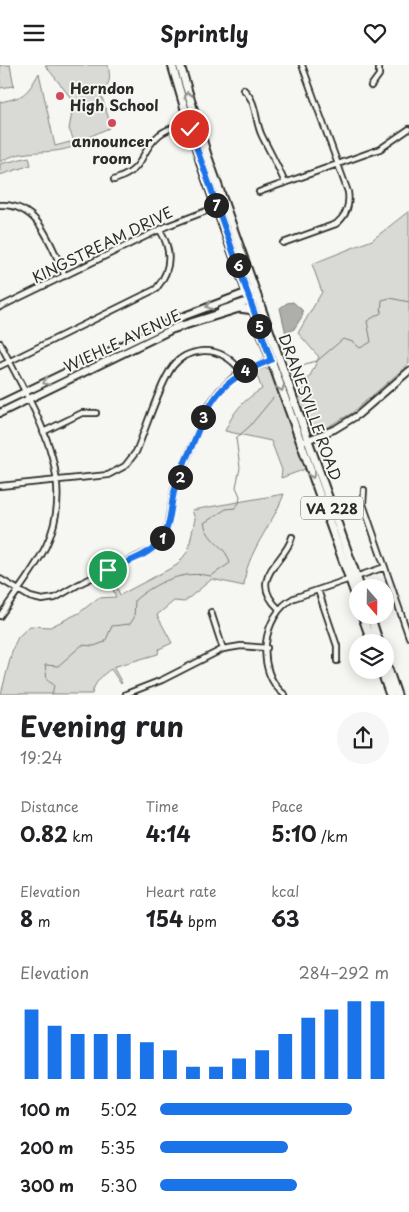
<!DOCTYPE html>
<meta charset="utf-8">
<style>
:root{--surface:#fff;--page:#f6f6f6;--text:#202124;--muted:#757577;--accent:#1a73e8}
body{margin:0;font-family:"Playpen Sans",sans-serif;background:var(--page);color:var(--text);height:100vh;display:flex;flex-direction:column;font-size:19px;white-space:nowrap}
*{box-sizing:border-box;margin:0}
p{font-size:16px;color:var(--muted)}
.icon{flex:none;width:28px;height:28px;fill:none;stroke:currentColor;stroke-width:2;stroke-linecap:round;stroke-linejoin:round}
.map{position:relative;height:630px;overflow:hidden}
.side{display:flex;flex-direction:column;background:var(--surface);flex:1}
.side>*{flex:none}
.needle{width:32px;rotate:160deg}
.buttons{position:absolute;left:349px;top:514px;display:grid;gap:10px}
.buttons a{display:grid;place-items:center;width:45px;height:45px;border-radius:50%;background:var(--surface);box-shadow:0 2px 12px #0003;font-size:25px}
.pin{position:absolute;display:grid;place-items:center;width:42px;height:42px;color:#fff;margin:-21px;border:2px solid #fff;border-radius:50%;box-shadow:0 1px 5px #0007}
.km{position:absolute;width:25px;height:25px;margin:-12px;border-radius:50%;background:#222;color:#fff;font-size:14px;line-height:25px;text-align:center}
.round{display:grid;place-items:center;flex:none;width:52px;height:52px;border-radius:26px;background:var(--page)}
.head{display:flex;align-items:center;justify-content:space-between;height:85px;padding:0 20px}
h1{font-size:28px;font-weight:700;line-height:38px}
.metrics{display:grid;grid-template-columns:repeat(3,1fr);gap:8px;height:85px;padding:5px 20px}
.metrics div{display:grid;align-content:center}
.metrics b{font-size:21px;font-weight:700}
.metrics small{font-size:14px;font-weight:400}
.metrics p{font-size:14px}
.chart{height:140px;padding:10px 20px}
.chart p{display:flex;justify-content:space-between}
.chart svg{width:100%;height:90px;margin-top:5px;stroke:var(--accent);stroke-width:6}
ul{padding:0 20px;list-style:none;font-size:16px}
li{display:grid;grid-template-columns:80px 60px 1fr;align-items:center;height:38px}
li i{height:12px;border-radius:6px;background:var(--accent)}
header{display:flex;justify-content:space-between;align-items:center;height:65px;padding:0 20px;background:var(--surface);font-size:22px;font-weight:700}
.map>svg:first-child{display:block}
.green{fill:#d9d9d5;stroke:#828280}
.water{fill:#aeaeab;stroke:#7a7a78}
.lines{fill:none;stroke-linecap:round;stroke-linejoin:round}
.stream{stroke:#7a7a78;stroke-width:1}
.minor-casing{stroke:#2b2b2b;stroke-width:8}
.tertiary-casing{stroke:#2b2b2b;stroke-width:9}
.secondary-casing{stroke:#2b2b2b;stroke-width:10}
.primary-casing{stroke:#2b2b2b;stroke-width:11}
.minor{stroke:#f6f6f2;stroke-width:4.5}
.tertiary{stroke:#f6f6f2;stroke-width:5.5}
.secondary{stroke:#f6f6f2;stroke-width:6}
.primary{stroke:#f6f6f2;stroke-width:7}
.oneway{stroke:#90908e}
.route-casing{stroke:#fff;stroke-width:10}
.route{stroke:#1a73e8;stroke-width:6}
.poi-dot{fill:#d1495b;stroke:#f6f6f2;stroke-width:2}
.labels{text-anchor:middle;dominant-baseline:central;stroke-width:4;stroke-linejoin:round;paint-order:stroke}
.shield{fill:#f6f6f2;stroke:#686867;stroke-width:1}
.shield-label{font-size:14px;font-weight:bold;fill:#2b2b2b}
.poi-label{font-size:15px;font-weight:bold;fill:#2b2b2b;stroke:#f6f6f2;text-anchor:start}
.street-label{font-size:15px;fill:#2b2b2b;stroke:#f6f6f2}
</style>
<header><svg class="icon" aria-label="menu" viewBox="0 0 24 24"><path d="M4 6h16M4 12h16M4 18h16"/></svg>Sprintly<svg class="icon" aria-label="heart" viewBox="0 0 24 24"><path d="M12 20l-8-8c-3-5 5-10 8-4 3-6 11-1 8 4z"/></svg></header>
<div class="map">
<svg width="409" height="630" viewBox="0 0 409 630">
<rect width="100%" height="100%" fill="#f6f6f2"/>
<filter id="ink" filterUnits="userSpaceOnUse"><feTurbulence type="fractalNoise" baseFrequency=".02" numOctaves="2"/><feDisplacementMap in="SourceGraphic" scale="10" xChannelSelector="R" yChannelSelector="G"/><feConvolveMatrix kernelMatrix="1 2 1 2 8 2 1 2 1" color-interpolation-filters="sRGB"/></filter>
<g filter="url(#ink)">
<path class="green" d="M 0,0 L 10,0 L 14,21 L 0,23 Z
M 45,0 L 108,0 C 110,12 112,19 100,26 L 111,61 L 109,63 L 75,78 L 69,64 L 74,37 Z
M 39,8 L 55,81 L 70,77 L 72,82 C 48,91 25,82 0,97 L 0,37 C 25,32 27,29 39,8 Z
M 29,92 L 31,100 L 0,110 L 0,99 Z
M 409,146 L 409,299 L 352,348 L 317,368 L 308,361 L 299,334 L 319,292 L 298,268 L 322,227 L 312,199 L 372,175 Z
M 265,303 L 270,306 L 284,344 L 288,342 L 311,402 L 281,413 L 282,405 L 271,376 L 225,366 C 233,347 243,335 262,324 L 255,306 Z
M 284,429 C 273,460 245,489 244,521 L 212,514 L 184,537 L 174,536 L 157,550 L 172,578 L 159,584 L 158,589 L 113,602 L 122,618 L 121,619 L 111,604 C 102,610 94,618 92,629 L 1,629 L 13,583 L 18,572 L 30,561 L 50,562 L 79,548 L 98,533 L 116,532 L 107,511 L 111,509 L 120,530 L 177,500 L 188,486 L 195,454 L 192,445 Z"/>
<path class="water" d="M 293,237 L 302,245 L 303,250 L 294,264 L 286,269 L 280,243 L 287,238 Z"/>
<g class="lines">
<path class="stream" d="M 295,310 L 305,299 L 317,296 L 343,274 L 353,277 L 360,283 L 371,277 L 367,256 L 381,248 L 382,235 L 390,233 L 409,237
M 52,630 L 54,620 L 47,615 L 45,600 L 58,601 L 82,580 L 94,581 L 105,577 L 112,561 L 130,559 L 134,553 L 135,535 C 156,517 183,505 211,511 L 230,498 C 227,481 208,478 204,458 L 226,444 L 235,443 L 239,438 L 240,431 L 236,422 L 240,403 L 236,373 L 249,362 L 273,333"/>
<defs>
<path id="minor" d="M 371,21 L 379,10 L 379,0
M 243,24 C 258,37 254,55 262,71 C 270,87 278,101 285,118
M 114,115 C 147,104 138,88 159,70 C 167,63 178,61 188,58
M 259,127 L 380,84 L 409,64
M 0,140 C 40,138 51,181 65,211
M 283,178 L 336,159 C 346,151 350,140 348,127 L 302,0
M 0,242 L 167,161 L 217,142
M 0,278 C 31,341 80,410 46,481 C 34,506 15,529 0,551
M 0,301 L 156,224 C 172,205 172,185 160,165
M 43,367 L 82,348 L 96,348
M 0,421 L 108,410 L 125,401 L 136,387 C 145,366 160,318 173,301 C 180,292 191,287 203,286 C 220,285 232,294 242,307
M 364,425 L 363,439 L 409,572
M 0,514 L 30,532 L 42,535 L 55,533 L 81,518 L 151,485 L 160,475 L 167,463 L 174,425 L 208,341 L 219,326 L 235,311 L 271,295
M 318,525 L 337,581 L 337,596
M 279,544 C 246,512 286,497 292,472
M 211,547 L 223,584
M 126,629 L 162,615 L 223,584 L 241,581 L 267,583
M 285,630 C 254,607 262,549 294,533 L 385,502"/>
<path id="tertiary" d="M 305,376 L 335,364 L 358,350 L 409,306"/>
<path id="secondary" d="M 221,245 L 254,234
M 0,339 L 179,253 L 251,226
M 0,348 L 179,261"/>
<path id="primary" d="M 172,0 L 202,102 L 358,537
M 180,0 L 207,90 L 360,522
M 175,263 L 239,243 L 254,245
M 362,550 L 372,578
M 370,550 L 379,578
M 385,595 L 397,630
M 381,605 L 390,630"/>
</defs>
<use href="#minor" class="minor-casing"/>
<use href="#tertiary" class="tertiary-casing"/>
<use href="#secondary" class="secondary-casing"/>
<use href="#primary" class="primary-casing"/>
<use href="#minor" class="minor"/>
<use href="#tertiary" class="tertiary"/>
<use href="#secondary" class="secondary"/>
<use href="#primary" class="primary"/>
</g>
<defs><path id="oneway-chevron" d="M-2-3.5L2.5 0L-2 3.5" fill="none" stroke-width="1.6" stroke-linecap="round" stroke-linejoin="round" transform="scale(1.25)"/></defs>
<g class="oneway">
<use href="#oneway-chevron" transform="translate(188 30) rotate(-105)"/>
<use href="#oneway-chevron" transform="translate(209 241) rotate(160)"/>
<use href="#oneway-chevron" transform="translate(46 317) rotate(154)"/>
<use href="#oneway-chevron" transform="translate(281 323) rotate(70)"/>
<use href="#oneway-chevron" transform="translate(312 410) rotate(70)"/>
</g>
</g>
<g class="lines" filter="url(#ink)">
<defs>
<path id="route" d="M 108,505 C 126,497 149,491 161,475 C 171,461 170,444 174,427 C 178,412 185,396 192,381 C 211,332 220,315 271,295 L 190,64"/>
</defs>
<use href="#route" class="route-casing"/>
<use href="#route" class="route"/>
</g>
<g class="poi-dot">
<circle cx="60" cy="31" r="5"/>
<circle cx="112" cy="58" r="5"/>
</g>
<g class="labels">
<rect class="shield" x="301" y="431.5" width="62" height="23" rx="4"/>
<g class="shield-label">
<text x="332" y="443">VA 228</text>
</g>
<g class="poi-label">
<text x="70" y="22">Herndon<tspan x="70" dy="17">High School</tspan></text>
<text x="112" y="75" text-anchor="middle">announcer<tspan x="112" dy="17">room</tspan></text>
</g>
<g class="street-label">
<text transform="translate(102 179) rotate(-26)">KINGSTREAM DRIVE</text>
<text transform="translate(122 275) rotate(-25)">WIEHLE AVENUE</text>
<text transform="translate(311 342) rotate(70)">DRANESVILLE ROAD</text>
</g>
</g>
</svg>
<div class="buttons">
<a><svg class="needle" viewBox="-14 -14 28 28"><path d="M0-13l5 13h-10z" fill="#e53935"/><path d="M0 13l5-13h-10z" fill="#757577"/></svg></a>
<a><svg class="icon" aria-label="layers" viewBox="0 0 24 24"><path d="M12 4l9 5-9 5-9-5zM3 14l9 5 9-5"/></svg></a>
</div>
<div class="pin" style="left:108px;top:505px;background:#1e9e55"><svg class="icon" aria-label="arrive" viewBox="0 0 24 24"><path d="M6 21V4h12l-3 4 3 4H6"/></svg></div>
<div class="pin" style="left:190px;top:64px;background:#d93025"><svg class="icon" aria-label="check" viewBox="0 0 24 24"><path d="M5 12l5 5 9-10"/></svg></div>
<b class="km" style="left:162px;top:473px">1</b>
<b class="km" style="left:180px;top:412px">2</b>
<b class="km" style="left:203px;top:352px">3</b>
<b class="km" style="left:245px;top:305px">4</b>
<b class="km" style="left:259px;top:261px">5</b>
<b class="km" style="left:238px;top:200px">6</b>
<b class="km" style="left:216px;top:140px">7</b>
</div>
<section class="side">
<div class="head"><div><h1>Evening run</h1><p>19:24</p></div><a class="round"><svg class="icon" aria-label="share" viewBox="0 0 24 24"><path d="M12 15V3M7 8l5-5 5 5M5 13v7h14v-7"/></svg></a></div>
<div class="metrics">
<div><p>Distance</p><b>0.82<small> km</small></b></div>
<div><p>Time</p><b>4:14</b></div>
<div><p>Pace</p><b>5:10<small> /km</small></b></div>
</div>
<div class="metrics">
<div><p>Elevation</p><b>8<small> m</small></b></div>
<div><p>Heart rate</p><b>154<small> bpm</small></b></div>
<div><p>kcal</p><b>63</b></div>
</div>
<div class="chart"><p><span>Elevation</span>284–292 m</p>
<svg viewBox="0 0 160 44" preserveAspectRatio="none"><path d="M5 44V10M15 44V18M25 44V22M35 44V22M45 44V22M55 44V26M65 44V30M75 44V38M85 44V38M95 44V34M105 44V30M115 44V22M125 44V14M135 44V10M145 44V6M155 44V6"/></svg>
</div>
<ul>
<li><b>100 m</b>5:02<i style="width:84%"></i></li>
<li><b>200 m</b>5:35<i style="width:56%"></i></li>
<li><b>300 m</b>5:30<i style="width:60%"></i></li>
</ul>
</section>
